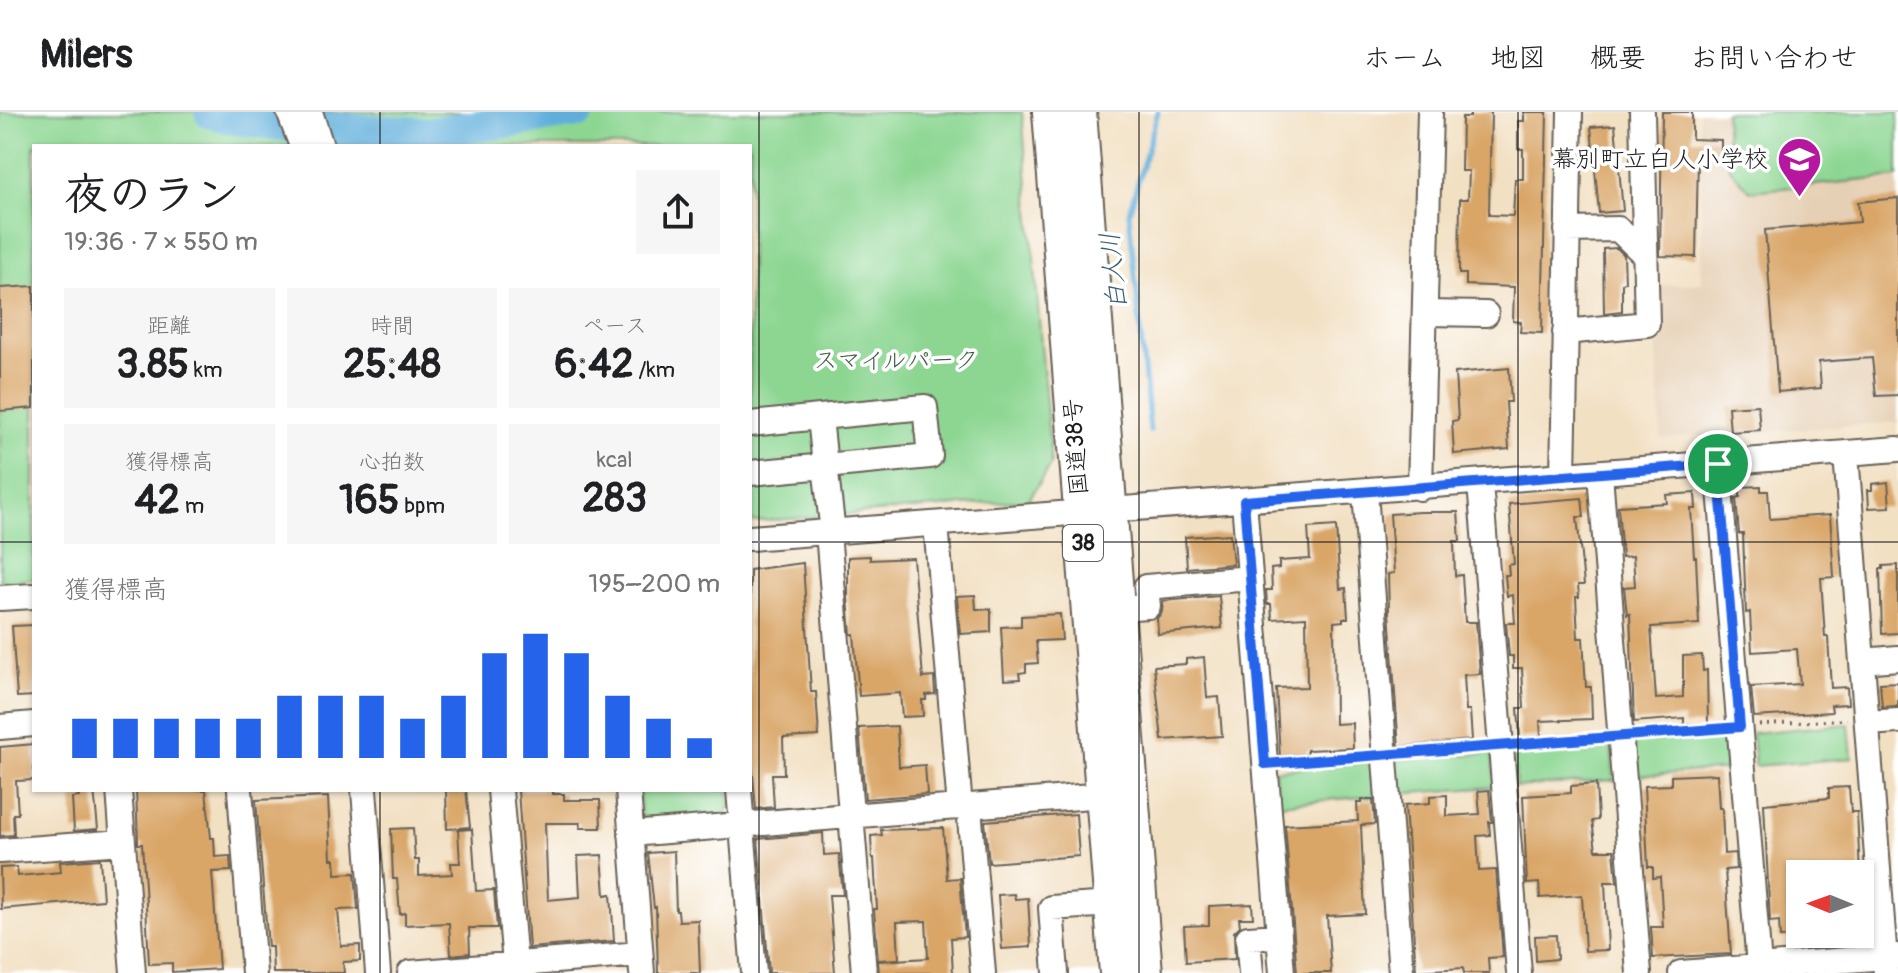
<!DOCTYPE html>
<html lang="ja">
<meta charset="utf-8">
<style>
:root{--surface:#fff;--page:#f6f6f6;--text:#202124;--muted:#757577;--line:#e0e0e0;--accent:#2563eb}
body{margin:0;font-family:Pangolin,"Klee One",sans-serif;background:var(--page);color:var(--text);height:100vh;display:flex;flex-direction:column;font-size:30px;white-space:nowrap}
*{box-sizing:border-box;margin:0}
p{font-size:26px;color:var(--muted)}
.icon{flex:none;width:44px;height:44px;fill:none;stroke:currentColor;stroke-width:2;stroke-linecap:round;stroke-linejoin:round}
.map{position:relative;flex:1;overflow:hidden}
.panel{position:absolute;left:32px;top:32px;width:720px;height:648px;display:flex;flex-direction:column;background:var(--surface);border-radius:0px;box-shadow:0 2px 6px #0004}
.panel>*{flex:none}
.needle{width:52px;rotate:271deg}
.tools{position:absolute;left:1786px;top:748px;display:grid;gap:16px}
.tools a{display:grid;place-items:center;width:88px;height:88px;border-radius:0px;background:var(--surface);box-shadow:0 2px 6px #0004;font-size:40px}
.pin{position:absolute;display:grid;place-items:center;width:68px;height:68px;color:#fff;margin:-34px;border:4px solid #fff;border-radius:50%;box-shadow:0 2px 8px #0007}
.round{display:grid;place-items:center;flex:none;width:84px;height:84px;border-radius:0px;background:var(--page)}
.overview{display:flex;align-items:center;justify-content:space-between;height:136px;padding:0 32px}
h1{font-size:44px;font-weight:800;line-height:60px}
.figures{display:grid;grid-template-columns:repeat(3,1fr);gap:12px;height:136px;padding:8px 32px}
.figures div{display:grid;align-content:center;border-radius:0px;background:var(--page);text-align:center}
.figures b{font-size:40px;font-weight:800}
.figures small{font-size:22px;font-weight:400}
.figures p{font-size:22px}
.chart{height:224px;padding:16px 32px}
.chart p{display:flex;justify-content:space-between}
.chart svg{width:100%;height:144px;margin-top:8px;stroke:var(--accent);stroke-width:6}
header{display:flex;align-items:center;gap:48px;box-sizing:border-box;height:112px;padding:0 40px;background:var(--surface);border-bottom:2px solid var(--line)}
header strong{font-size:38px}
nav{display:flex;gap:44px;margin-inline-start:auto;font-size:28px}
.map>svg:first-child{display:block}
.built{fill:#e6d0b5}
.green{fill:#8cd692;stroke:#547957;stroke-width:2}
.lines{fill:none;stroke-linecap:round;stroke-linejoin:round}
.stream{stroke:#61afdb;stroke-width:5}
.river{stroke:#61afdb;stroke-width:32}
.building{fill:#d9a667}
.minor-casing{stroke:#676156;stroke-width:28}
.highway-casing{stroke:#676156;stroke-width:38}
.path{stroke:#676156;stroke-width:3;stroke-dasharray:2 6;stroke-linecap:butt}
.minor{stroke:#fff;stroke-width:24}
.highway{stroke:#fff;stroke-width:34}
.route-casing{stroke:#fff;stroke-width:16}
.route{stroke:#2563eb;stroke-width:10}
.grid{fill:none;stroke:#1c1c1c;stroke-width:2;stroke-opacity:0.55}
.labels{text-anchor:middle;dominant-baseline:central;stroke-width:7;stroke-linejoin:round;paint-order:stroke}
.shield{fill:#fff;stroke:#606060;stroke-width:2}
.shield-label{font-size:22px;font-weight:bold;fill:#1c1c1c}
.poi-label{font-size:24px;fill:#1c1c1c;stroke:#fff;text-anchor:end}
.park-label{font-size:24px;fill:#435d45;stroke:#fff}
.street-label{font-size:24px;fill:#1c1c1c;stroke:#fff}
.water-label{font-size:26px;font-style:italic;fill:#3b5e72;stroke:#fff}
</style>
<header>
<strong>Milers</strong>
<nav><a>ホーム</a><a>地図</a><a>概要</a><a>お問い合わせ</a></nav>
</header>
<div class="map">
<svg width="1898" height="861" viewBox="0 0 1898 861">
<rect width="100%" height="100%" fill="#fff"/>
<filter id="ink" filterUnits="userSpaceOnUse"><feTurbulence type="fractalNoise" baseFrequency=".0125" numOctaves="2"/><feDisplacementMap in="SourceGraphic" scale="16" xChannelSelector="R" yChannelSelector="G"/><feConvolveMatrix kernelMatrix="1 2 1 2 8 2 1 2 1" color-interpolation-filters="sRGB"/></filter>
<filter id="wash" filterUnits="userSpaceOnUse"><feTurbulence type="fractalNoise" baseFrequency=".006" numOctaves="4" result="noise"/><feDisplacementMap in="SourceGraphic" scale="32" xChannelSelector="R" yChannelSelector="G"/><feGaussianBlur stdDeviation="1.8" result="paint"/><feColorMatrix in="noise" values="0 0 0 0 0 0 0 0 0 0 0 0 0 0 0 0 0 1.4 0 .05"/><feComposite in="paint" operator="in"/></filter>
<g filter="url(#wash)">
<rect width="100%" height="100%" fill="#f2e0c3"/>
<path class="built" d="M 1699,0 L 1898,0 L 1898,310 L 1661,327 L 1654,174 L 1702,171 Z"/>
<path class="green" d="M 0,0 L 1022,0 L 1051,352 L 1028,388 L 750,410 L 750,34 L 34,34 L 34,467 L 0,470 Z
M 1725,0 L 1898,0 L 1898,65 L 1750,79 L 1729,56 Z
M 1849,612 L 1852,646 L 1755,654 L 1752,621 Z
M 1730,623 L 1732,657 L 1636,664 L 1633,630 Z
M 1611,632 L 1614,668 L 1516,675 L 1514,640 Z
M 1492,641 L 1495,675 L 1396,682 L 1394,648 Z
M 1372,650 L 1375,684 L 1278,692 L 1275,658 Z
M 639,678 L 729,678 L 730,695 L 725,702 L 649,709 L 641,705 Z"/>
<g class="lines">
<path class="stream" d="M 1150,319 L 1129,101 L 1158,0"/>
<path class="river" d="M 210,0 L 235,7 L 297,15 L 427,21 L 579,0"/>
</g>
<g id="blocks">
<path class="building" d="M 1470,0 L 1491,0 L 1489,103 L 1513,104 L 1515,67 L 1523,67 L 1523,37 L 1518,37 L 1518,9 L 1524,9 L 1524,0 L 1547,0 L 1542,221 L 1520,220 L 1521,210 L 1513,209 L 1514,175 L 1466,173 L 1466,162 L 1459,162 L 1460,87 L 1468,87 L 1469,59 L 1461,59 L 1462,5 L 1470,5 Z
M 1662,0 L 1692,0 L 1692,27 L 1721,28 L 1721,44 L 1698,44 L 1696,145 L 1660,144 Z
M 1615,13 L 1623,99 L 1599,101 L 1591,15 Z
M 1898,86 L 1898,283 L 1876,284 L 1872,246 L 1819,250 L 1821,276 L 1778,280 L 1765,118 L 1860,110 L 1858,90 Z
M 1617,136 L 1624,143 L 1625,170 L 1622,171 L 1622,199 L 1604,201 L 1603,137 Z
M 34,174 L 34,296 L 0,299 L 0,176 Z
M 1509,256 L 1511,290 L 1506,290 L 1509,337 L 1454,342 L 1452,309 L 1458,308 L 1455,261 Z
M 1758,293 L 1760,318 L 1730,320 L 1728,295 Z
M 1888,370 L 1890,395 L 1869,396 L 1868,378 L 1872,378 L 1872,372 Z
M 1761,374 L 1761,379 L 1768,379 L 1770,407 L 1830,403 L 1834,465 L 1821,466 L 1825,525 L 1828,525 L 1831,576 L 1847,575 L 1848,592 L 1831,593 L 1832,600 L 1754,605 L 1751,575 L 1800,572 L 1797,537 L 1752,540 L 1750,500 L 1746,501 L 1743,422 L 1739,422 L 1736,386 L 1740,385 L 1740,375 Z
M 1695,381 L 1696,397 L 1691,397 L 1694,445 L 1696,445 L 1699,512 L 1651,515 L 1656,587 L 1683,585 L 1683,544 L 1702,543 L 1703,559 L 1707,558 L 1708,612 L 1684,613 L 1684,606 L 1634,610 L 1630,502 L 1627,503 L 1624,475 L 1635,474 L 1633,444 L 1622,445 L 1618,394 L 1667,391 L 1666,383 Z
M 1582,386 L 1584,405 L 1577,405 L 1584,473 L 1578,473 L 1579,485 L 1576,485 L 1578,526 L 1583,526 L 1586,575 L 1591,575 L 1592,607 L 1540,609 L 1541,624 L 1520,626 L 1518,596 L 1524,596 L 1522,556 L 1513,556 L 1513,544 L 1509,544 L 1506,511 L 1515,511 L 1513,483 L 1507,484 L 1505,463 L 1509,463 L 1508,453 L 1514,452 L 1509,392 Z
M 1420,400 L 1458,400 L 1460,429 L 1454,429 L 1455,464 L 1462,463 L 1465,510 L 1476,510 L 1480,562 L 1464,563 L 1466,598 L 1470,598 L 1472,628 L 1399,635 L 1389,500 L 1388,462 L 1394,461 L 1390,402 Z
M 1336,414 L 1340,477 L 1346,476 L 1348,506 L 1343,506 L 1343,509 L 1334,510 L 1335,612 L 1352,611 L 1353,636 L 1307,638 L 1307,642 L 1280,644 L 1276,576 L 1307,575 L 1306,505 L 1272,507 L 1271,492 L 1267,492 L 1266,478 L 1272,478 L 1271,457 L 1279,456 L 1279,449 L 1310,447 L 1308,416 Z
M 1230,422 L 1233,452 L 1187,456 L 1185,425 Z
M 870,444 L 870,448 L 913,446 L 923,566 L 934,565 L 935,582 L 926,583 L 926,588 L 922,588 L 923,604 L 902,605 L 900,581 L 859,584 L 854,522 L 851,522 L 848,486 L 848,445 Z
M 803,451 L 811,580 L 816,580 L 819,624 L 783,626 L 784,662 L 772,662 L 774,695 L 756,697 L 750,629 L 750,458 Z
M 1898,453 L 1898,521 L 1882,522 L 1880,457 L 1883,457 L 1883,454 Z
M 975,483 L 976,497 L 991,497 L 991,520 L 960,522 L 957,484 Z
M 1219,484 L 1222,516 L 1158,522 L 1157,506 L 1162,500 L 1163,489 Z
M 1060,502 L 1062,528 L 1036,529 L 1038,551 L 1026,552 L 1026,560 L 1019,561 L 1020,567 L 1004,568 L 1001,515 L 1021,514 L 1021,504 Z
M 34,513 L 34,584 L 17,585 L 12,514 Z
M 1204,545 L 1207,586 L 1219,585 L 1222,624 L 1162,628 L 1154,554 L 1186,552 L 1186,547 Z
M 1898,570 L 1898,594 L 1882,595 L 1880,571 Z
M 897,614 L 899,655 L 925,653 L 927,682 L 865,687 L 859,616 Z
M 34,632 L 34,668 L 16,669 L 18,702 L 13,702 L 14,723 L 0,724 L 0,635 Z
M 1717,662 L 1719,696 L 1722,696 L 1724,742 L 1735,741 L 1736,757 L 1725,758 L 1731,842 L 1653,846 L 1651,815 L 1663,815 L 1660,765 L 1653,766 L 1653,755 L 1648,755 L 1644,674 L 1671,673 L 1671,664 Z
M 1596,672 L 1598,708 L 1592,709 L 1596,738 L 1614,738 L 1617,770 L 1605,770 L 1608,838 L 1585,839 L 1582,783 L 1540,786 L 1539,771 L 1527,772 L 1523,684 L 1571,681 L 1571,674 Z
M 1849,675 L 1851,700 L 1857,700 L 1860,762 L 1800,762 L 1800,825 L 1780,826 L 1779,809 L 1770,810 L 1764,692 L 1829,686 L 1829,676 Z
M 79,678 L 94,678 L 98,717 L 74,719 L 72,686 L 79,685 Z
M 136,678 L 206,678 L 211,726 L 214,726 L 215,745 L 230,744 L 231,759 L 212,760 L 219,857 L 172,860 L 172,851 L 149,852 L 145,774 L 142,732 L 138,732 L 138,729 Z
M 446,678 L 466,678 L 470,715 L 447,717 Z
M 518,678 L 553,678 L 553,682 L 564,682 L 564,688 L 600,688 L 601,716 L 580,716 L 580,711 L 545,711 L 548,788 L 580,785 L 578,744 L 602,743 L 605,783 L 611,782 L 614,829 L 529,836 Z
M 1489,678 L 1492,710 L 1489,710 L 1490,723 L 1477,724 L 1479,759 L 1496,758 L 1503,845 L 1488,846 L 1489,861 L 1464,861 L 1463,856 L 1416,859 L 1405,693 L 1430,691 L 1430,684 L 1447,683 L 1447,704 L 1480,702 L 1478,679 Z
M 328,685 L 331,747 L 335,747 L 336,762 L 355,761 L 358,797 L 338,798 L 341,834 L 360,833 L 360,849 L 343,850 L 344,861 L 273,861 L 272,835 L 268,835 L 256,688 Z
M 1362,688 L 1373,688 L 1375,712 L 1361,713 L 1365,802 L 1327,804 L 1331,861 L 1297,861 L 1285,713 L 1358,709 L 1357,691 L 1362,691 Z
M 1076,702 L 1079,744 L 989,751 L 985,709 Z
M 413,716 L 415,748 L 419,748 L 419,764 L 452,762 L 451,751 L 460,751 L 458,718 L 472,717 L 476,779 L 494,778 L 497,816 L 469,816 L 470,841 L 451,843 L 449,811 L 405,813 L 405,801 L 400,802 L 397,767 L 393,767 L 391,717 Z
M 943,716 L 947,767 L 960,766 L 965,825 L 951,826 L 953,861 L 879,861 L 878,849 L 928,846 L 926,809 L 897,810 L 899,847 L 878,848 L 874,797 L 877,797 L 874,746 L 872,746 L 871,724 L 882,723 L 881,718 Z
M 823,721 L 824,743 L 839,742 L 843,783 L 829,783 L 835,861 L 769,861 L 758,727 Z
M 674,739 L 676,799 L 678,799 L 679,809 L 698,808 L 700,861 L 658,861 L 656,795 L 654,796 L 648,741 Z
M 100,747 L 103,788 L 1,797 L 0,756 L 17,755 L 18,764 L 61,760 L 60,750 Z
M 1014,782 L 1015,787 L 1028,786 L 1031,835 L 1002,837 L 998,783 Z
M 1252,792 L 1253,806 L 1239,806 L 1240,814 L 1234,820 L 1235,847 L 1186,850 L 1184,814 L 1209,813 L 1209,794 Z
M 1556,823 L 1557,847 L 1536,849 L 1535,824 Z"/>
</g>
</g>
<g filter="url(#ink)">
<use href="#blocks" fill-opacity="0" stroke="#676156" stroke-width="2"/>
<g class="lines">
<defs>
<path id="minor" d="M 289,0 L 302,34
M 310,0 L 321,34
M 1567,118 L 1618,117 L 1645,143
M 1425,201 L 1486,202
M 1565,220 L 1647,212 L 1642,0
M 750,312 L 820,305 L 825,354 L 930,344 L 925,295 L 820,305
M 1846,342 L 1886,861
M 1718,352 L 1759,854
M 750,361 L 825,354 L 833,420
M 1600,361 L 1639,861
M 1563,364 L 1570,0
M 1480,371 L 1519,861
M 1420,376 L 1430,0
M 1365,380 L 1401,861
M 1244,389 L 1282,861
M 936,412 L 960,696
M 828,420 L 864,861
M 750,426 L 1898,337
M 0,486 L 34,484
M 1118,496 L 1148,494 L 1146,475 L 1250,466
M 1862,549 L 1898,546
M 1867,611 L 1898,609
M 0,615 L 34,612
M 119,678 L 133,861
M 240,678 L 254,861
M 364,678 L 378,861
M 500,678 L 515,852
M 628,678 L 642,861
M 739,678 L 754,861
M 969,695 L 983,861
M 631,722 L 1103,683
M 0,739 L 123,730
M 410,861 L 640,842
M 1056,861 L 1051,796 L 1112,792
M 1251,861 L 1248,826 L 1279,824
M 1681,861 L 1898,844"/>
<path id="highway" d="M 1050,0 L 1117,861
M 1079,0 L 1145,861"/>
</defs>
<use href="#minor" class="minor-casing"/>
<use href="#highway" class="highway-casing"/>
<path class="path" d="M 1759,613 L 1847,607
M 1643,623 L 1719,616
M 1524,633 L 1600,627
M 1404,641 L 1480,636
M 1284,650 L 1364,644"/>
<use href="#minor" class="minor"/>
<use href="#highway" class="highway"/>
</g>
</g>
<g class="lines" filter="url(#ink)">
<defs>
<path id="route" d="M 1718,352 L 1740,615 L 1265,652 L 1244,389 Z"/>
</defs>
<use href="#route" class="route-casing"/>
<use href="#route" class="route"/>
</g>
<path class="grid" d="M 380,0 L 380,34M 759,0 L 759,861M 1139,0 L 1139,861M 1518,0 L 1518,861M 0,430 L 34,430M 750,430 L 1898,430M 380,678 L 380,861"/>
<defs>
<symbol id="school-pin" viewBox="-11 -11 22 30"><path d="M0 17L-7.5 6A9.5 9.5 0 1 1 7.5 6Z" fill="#b5179e" stroke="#fff"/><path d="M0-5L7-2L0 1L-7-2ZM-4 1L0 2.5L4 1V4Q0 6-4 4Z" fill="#fff"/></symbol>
</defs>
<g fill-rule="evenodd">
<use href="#school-pin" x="1774" y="22" width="51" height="69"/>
</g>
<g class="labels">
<rect class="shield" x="1063" y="413" width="40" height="36" rx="6"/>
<g class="shield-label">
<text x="1083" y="431">38</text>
</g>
<g class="poi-label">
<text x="1768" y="47">幕別町立白人小学校</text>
</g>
<g class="park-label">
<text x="896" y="248">スマイルパーク</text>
</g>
<g class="street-label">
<text transform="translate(1076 335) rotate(-94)">国道38号</text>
</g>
<g class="water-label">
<text transform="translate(1114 159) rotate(-96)">白人川</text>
</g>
</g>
</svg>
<div class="tools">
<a><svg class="needle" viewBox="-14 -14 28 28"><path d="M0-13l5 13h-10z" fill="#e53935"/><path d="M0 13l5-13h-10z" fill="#757577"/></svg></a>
</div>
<div class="pin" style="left:1718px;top:352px;background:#1e9e55"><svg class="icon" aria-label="arrive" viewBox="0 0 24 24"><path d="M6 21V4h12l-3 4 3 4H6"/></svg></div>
<section class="panel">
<div class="overview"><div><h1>夜のラン</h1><p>19:36 · 7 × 550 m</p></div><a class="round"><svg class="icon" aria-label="share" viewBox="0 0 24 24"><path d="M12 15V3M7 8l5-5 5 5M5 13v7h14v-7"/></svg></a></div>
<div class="figures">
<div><p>距離</p><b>3.85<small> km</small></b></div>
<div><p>時間</p><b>25:48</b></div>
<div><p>ペース</p><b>6:42<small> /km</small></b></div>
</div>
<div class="figures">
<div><p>獲得標高</p><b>42<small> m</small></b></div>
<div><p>心拍数</p><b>165<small> bpm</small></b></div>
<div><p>kcal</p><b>283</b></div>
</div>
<div class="chart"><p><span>獲得標高</span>195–200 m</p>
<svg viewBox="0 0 160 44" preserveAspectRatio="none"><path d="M5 44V32M15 44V32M25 44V32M35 44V32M45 44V32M55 44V25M65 44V25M75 44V25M85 44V32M95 44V25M105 44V12M115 44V6M125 44V12M135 44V25M145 44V32M155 44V38"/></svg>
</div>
</section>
</div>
